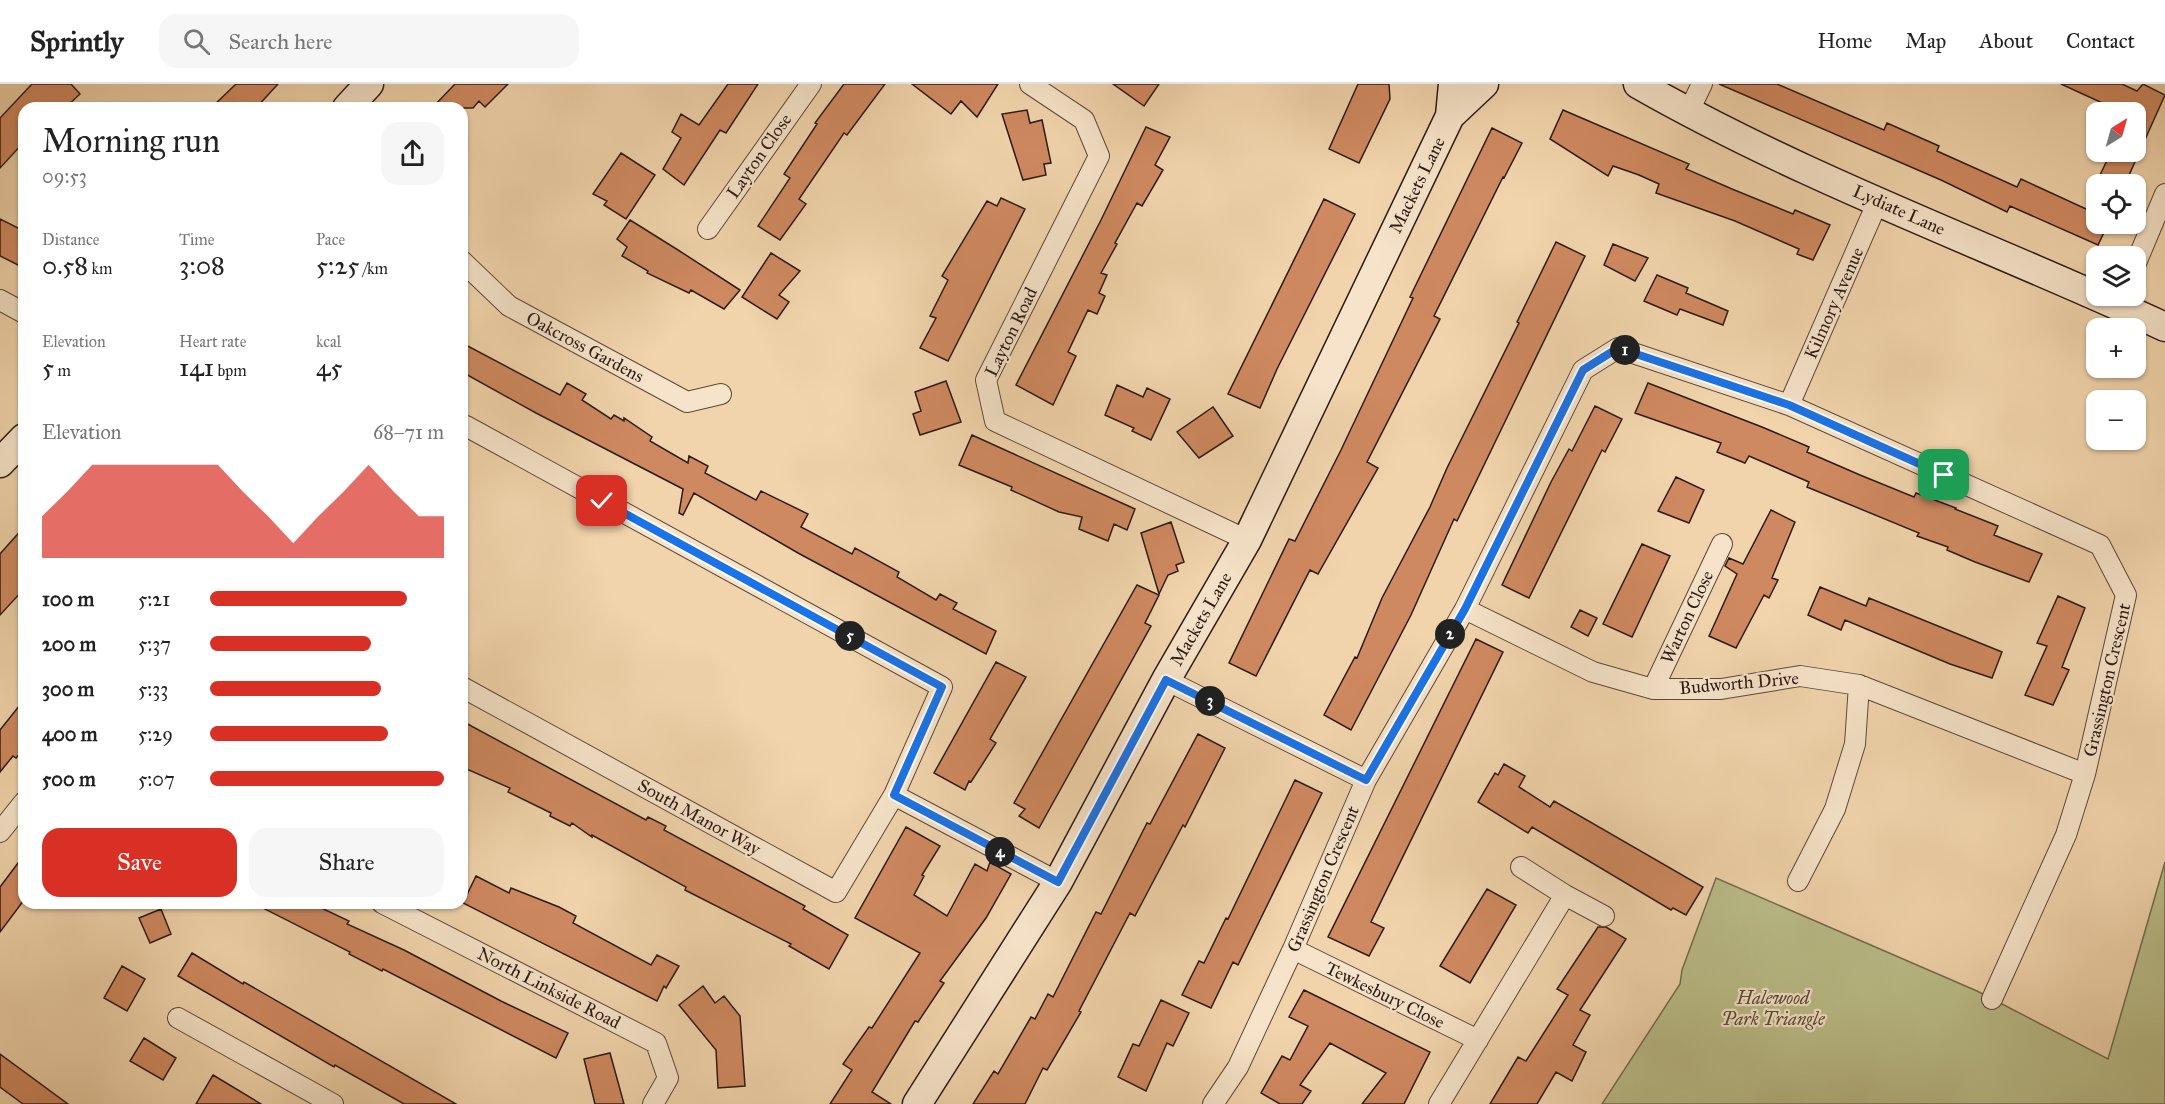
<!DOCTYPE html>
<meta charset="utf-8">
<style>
:root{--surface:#fff;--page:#f6f6f6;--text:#222;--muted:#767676;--line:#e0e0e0;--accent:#d93025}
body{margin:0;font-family:"IM FELL Great Primer",serif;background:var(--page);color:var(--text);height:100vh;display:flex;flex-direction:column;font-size:22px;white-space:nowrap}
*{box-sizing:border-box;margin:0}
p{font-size:20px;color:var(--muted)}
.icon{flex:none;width:33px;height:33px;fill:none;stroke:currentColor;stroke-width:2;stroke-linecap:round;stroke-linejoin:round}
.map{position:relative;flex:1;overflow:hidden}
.details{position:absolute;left:18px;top:18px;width:450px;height:807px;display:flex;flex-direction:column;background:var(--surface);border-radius:18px;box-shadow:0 2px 4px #0004}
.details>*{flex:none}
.needle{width:39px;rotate:37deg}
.controls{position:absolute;left:2086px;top:18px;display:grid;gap:12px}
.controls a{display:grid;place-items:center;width:60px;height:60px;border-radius:12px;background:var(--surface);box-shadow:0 2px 4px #0004;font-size:30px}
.pin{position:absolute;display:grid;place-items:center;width:51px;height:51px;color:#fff;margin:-26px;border-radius:12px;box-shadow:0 3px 9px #0006}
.km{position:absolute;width:30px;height:30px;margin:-15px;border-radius:50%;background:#222;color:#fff;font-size:16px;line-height:30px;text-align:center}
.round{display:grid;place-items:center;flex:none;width:63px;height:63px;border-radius:18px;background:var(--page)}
.summary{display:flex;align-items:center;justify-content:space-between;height:102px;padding:0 24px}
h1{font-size:33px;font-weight:600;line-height:45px}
.stats{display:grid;grid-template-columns:repeat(3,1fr);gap:9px;height:102px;padding:6px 24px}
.stats div{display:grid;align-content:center}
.stats b{font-size:26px;font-weight:600}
.stats small{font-size:16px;font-weight:400}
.stats p{font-size:16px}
.chart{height:168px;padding:12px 24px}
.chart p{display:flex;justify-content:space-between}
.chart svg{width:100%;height:108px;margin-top:6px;fill:var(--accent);opacity:.7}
.action{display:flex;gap:12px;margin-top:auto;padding:12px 24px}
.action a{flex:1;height:69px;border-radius:18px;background:var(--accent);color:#fff;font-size:24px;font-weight:600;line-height:69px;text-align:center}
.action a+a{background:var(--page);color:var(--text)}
ul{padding:0 24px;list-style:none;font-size:20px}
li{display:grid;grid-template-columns:96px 72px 1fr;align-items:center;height:45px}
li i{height:15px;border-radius:8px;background:var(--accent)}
header{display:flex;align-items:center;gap:36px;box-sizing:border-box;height:84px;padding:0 30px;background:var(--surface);border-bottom:2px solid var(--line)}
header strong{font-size:28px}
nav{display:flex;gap:33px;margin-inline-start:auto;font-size:21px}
.search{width:420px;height:54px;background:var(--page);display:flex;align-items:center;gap:15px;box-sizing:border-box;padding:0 21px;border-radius:18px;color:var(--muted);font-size:22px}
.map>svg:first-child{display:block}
.green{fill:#babd89;stroke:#736c4e;stroke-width:1.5}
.building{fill:#cf8960;stroke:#2c1a13;stroke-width:1.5}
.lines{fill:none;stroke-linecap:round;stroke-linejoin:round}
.street-casing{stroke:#5d4839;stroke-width:22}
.secondary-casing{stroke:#2c1a13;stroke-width:31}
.street{stroke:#f6e3c9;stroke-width:20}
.secondary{stroke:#f6e3c9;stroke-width:28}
.route-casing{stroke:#fff;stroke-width:12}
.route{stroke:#1a73e8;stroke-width:8}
.labels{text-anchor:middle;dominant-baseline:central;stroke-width:4.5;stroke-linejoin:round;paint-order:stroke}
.street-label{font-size:18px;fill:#2c1a13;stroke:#f6e3c9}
.park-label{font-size:18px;font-style:italic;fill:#574b36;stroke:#f6e3c9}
</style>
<header>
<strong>Sprintly</strong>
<div class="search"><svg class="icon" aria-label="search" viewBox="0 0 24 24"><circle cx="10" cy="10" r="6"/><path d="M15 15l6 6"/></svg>Search here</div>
<nav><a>Home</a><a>Map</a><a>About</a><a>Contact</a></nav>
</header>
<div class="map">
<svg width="2165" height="1020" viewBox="0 0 2165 1020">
<rect width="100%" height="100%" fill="#f1d4ac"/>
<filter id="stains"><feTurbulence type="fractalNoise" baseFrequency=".00333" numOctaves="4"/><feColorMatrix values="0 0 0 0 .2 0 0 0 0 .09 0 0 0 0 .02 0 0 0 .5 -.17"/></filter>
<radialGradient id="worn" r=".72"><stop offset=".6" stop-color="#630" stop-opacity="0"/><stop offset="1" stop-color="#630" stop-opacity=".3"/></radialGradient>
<path class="green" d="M 2165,778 L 2165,1020 L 1602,1020 L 1680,900 L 1682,886 L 1716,794 L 1977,907 L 2108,975 Z"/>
<path class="building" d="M 32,0 L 71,0 L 80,10 L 65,24 L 24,24 L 24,58 L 0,84 L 0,34 Z
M 236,0 L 278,0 L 256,24 L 211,24 Z
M 455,0 L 508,0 L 485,23 L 479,17 L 473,24 L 432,24 Z
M 728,0 L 758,0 L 726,49 L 720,46 L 684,101 L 663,85 L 681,54 L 672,48 L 681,30 L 699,41 Z
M 844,0 L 885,0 L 847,51 L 844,49 L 799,115 L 806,120 L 780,156 L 758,142 L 790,94 L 784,90 L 817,40 L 815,39 Z
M 912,0 L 998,0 L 977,33 L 961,17 L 951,30 Z
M 1113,0 L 1159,0 L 1144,22 Z
M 1358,0 L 1389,0 L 1390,15 L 1359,79 L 1329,65 Z
M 1719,0 L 1777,0 L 1884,46 L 1887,39 L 1939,62 L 1937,67 L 2017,103 L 2021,95 L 2097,130 L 2097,140 L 2108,140 L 2098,161 L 2010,122 L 2007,128 L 1941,96 Z
M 2061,0 L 2122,0 L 2137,7 L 2143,0 L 2165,11 L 2125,100 L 2100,91 L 2111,68 L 2136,68 L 2136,28 L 2122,28 Z
M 1027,26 L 1030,39 L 1042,36 L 1051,79 L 1044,80 L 1046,91 L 1023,96 L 1002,30 Z
M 1563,26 L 1689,80 L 1686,85 L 1732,105 L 1793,130 L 1795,126 L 1830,141 L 1813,176 L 1797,170 L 1799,165 L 1735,137 L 1656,109 L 1659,100 L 1639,91 L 1613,82 L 1608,92 L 1550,55 Z
M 1146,43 L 1170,53 L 1155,81 L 1163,86 L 1142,122 L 1137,119 L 1115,159 L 1117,160 L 1101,189 L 1107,191 L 1099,209 L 1105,212 L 1097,230 L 1088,226 L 1068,268 L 1076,272 L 1053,321 L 1016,301 L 1101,136 Z
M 1492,44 L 1522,59 L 1504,94 L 1503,93 L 1434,232 L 1440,235 L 1367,378 L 1378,384 L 1318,490 L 1310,486 L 1256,592 L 1229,579 L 1289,455 L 1295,457 L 1341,366 L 1413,214 L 1410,213 Z
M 621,69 L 655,91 L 626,135 L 604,121 L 607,117 L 593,110 Z
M 1001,114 L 1025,125 L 948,277 L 920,264 L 936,234 L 930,232 L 948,196 L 942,192 L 987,117 L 997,122 Z
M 1324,115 L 1355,130 L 1277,285 L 1260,324 L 1228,310 Z
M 0,135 L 24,147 L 24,184 L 0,172 Z
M 630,136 L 678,166 L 740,206 L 724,225 L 691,206 L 689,209 L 647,189 L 648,187 L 622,172 L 627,163 L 617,155 Z
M 1556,158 L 1585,172 L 1457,437 L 1454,435 L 1411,531 L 1351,646 L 1324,631 L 1355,573 L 1357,574 L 1382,514 L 1430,423 L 1447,384 L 1519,239 L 1517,238 Z
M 1613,160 L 1648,174 L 1635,197 L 1604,181 Z
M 771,169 L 800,187 L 779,211 L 789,218 L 777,235 L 742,213 Z
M 1657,191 L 1688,204 L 1686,209 L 1728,227 L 1723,241 L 1680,225 L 1677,231 L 1644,217 Z
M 462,259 L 560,311 L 567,299 L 586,310 L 582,316 L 611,335 L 614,331 L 624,337 L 624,334 L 652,353 L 650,357 L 688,379 L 689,372 L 708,382 L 705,389 L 756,416 L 761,407 L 808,430 L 801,443 L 852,470 L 855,464 L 899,488 L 897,493 L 936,516 L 940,510 L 957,519 L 953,525 L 996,547 L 986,570 L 798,469 L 694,409 L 683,431 L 679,429 L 683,405 L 536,329 L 462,288 Z
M 946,297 L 961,338 L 920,351 L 913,330 L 921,327 L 915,308 Z
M 1648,299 L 1762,343 L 1809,363 L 1807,368 L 1860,391 L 1914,413 L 1916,409 L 1956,424 L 1955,425 L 1998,442 L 1994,451 L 2042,470 L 2029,498 L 1975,478 L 1947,466 L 1948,463 L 1917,452 L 1919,449 L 1807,403 L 1809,398 L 1749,372 L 1745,379 L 1717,368 L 1721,359 L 1635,329 Z
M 1117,301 L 1143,313 L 1147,304 L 1170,315 L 1151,356 L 1132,347 L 1134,344 L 1105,331 Z
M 1595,322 L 1622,335 L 1605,368 L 1602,366 L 1529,514 L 1502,501 L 1551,398 L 1569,365 L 1572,367 Z
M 1213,323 L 1233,352 L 1199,374 L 1177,348 Z
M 972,351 L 1135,425 L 1127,446 L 1114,440 L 1108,457 L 1079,445 L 1082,433 L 1059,428 L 1011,406 L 1012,403 L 959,381 Z
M 1676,393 L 1704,406 L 1689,439 L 1658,427 Z
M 1771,426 L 1795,438 L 1772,494 L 1778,496 L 1769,514 L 1764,511 L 1736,564 L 1709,552 L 1737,490 L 1725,482 L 1729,474 L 1743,480 Z
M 1171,438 L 1184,478 L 1176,481 L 1178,487 L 1168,491 L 1159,510 L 1141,449 Z
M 24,443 L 24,505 L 0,531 L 0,470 Z
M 1642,460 L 1670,472 L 1632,553 L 1603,540 Z
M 1137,501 L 1159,511 L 1145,539 L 1151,542 L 1039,744 L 1019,732 L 1025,725 L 1014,719 Z
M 1820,503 L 1866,522 L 1869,514 L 2002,568 L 1992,594 L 1950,580 L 1845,536 L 1841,546 L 1808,531 Z
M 2058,512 L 2085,524 L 2062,583 L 2069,586 L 2053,621 L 2025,611 L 2047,562 L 2037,559 Z
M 1580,526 L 1597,534 L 1588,552 L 1571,543 Z
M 1476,555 L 1503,568 L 1371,838 L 1384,844 L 1369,872 L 1328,853 Z
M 996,578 L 1026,593 L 990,655 L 996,659 L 971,698 L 969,697 L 965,706 L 934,689 Z
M 24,616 L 24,665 L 16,674 L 13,672 L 0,688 L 0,646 Z
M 462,637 L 646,736 L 648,733 L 666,742 L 664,746 L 805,822 L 803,825 L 848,851 L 829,885 L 789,862 L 791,860 L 685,806 L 686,803 L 592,751 L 592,753 L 572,739 L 570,742 L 550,732 L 551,729 L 508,708 L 510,704 L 462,683 Z
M 1198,650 L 1225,664 L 1185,743 L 1183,741 L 1135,832 L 1130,829 L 1079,927 L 1081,928 L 1047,986 L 1043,984 L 1025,1020 L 973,1020 L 994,987 L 998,990 L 1031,933 L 1035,935 L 1048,910 L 1053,913 L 1096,828 L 1101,830 L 1147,739 L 1150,740 Z
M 1504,680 L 1525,692 L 1519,703 L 1550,723 L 1554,717 L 1703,803 L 1686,831 L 1673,824 L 1671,826 L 1532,743 L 1528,749 L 1478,718 L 1495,689 L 1498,691 Z
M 1295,696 L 1322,709 L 1238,881 L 1233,878 L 1211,924 L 1182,911 L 1199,877 L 1204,879 L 1226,834 L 1228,835 Z
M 906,743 L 940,762 L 922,791 L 924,792 L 914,811 L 947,832 L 975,780 L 987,787 L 990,778 L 1011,790 L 986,834 L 940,897 L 944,899 L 918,938 L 915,937 L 872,1008 L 891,1020 L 830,1020 L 852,986 L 843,980 L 869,943 L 872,944 L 920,869 L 855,834 Z
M 24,771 L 24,816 L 0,848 L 0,803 Z
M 476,792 L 509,809 L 511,804 L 559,823 L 576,832 L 573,839 L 651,881 L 657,871 L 679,882 L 666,904 L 664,902 L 657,917 L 463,819 Z
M 1487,805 L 1516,821 L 1470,899 L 1440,882 Z
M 253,819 L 311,819 L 349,837 L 347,840 L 404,866 L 501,917 L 568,949 L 556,974 L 383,885 L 382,887 L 349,870 L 350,868 Z
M 161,825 L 171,850 L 150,859 L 139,834 Z
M 1598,843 L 1606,843 L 1626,855 L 1580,926 L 1590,931 L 1573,961 L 1586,968 L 1572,997 L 1556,988 L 1537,1020 L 1490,1020 L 1518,973 L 1526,977 L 1568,911 L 1557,905 Z
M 192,869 L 243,900 L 244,898 L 456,1020 L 404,1020 L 335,981 L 334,983 L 178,892 Z
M 122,882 L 145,895 L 127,927 L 104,914 Z
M 703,902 L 715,919 L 724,912 L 740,932 L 745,1002 L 718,1004 L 716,966 L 679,921 Z
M 1304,906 L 1430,968 L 1404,1020 L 1362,1020 L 1386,989 L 1330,959 L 1300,1001 L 1311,1007 L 1302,1020 L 1280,1020 L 1261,1009 L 1282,972 L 1290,976 L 1308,942 L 1289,933 Z
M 1161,916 L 1189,929 L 1173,962 L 1167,959 L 1146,1007 L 1118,993 L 1133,960 L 1139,962 Z
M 144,954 L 176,974 L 163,996 L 130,977 Z
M 610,969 L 624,1020 L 595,1020 L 584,975 Z
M 0,970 L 68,1020 L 23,1020 L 0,1003 Z
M 213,991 L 261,1020 L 196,1020 Z"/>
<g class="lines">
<defs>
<path id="street" d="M 1030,0 L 1084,36 L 1099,72 L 986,296 L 995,337 L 1247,456
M 1688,29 L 1702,0
M 708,145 L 811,0
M 462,177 L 509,222 L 687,318 L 721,310
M 2136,179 L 2165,110
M 0,216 L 24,229
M 1789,321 L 1878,117
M 462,347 L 466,342 L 942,603 L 894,711 L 836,808 L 462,603
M 1465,525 L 1593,588 L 1653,605 L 1721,605 L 1800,592 L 1859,601 L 2085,690
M 1166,596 L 1366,696
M 1653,605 L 1722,460
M 894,711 L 1058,798
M 0,748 L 24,718
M 1521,783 L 1565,811 L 1604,832
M 1798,797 L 1835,725 L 1855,660 L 1859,601
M 382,819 L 656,959 L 668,994 L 653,1020
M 1293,865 L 1478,956
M 178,934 L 333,1020
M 1213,1020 L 1238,983 L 1293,865 L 1366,696 L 1465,525 L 1583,286 L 1618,264 L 1789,321 L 2100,461 L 2126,511 L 2085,690 L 2066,751 L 1992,915
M 1439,1020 L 1565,811"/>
<path id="secondary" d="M 1638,0 C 1806,96 1990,162 2165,243
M 347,24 L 369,0
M 1450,32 L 1484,0
M 0,379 L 24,354
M 917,1020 L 1058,798 L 1166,596 L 1247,456 L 1450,32 L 1453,0"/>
</defs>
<use href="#street" class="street-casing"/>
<use href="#secondary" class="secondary-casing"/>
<use href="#street" class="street"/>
<use href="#secondary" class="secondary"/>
</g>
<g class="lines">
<defs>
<path id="route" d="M 602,417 L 942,603 L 894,711 L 1058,798 L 1166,596 L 1366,696 L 1465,525 L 1583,286 L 1618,264 L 1789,321 L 1944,391"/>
</defs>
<use href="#route" class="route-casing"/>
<use href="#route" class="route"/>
</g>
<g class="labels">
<g class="street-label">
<text transform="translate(759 72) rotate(-55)">Layton Close</text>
<text transform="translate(1417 101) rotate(-64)">Mackets Lane</text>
<text transform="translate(1899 126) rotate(24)">Lydiate Lane</text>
<text transform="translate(1834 219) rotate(-66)">Kilmory Avenue</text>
<text transform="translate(1011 248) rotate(-64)">Layton Road</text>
<text transform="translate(585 263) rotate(28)">Oakcross Gardens</text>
<text transform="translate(1687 533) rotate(-65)">Warton Close</text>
<text transform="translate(1201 535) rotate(-60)">Mackets Lane</text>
<text transform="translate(2107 596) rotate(-77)">Grassington Crescent</text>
<text transform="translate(1739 599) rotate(-5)">Budworth Drive</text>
<text transform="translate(699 733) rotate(29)">South Manor Way</text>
<text transform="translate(1323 795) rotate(-67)">Grassington Crescent</text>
<text transform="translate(549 904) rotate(27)">North Linkside Road</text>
<text transform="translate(1385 911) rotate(26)">Tewkesbury Close</text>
</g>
<g class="park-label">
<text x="1773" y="914">Halewood<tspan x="1773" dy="21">Park Triangle</tspan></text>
</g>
</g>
<rect width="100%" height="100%" filter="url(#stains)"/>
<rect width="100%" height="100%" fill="url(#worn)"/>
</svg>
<div class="controls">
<a><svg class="needle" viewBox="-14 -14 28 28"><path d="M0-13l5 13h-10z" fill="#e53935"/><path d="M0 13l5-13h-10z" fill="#767676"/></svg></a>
<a><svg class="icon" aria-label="locate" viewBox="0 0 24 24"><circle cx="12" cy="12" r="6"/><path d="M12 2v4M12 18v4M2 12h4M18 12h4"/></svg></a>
<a><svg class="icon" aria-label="layers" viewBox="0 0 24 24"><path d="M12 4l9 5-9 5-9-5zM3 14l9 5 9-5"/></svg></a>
<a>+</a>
<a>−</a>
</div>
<div class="pin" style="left:1944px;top:391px;background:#1e9e55"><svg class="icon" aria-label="arrive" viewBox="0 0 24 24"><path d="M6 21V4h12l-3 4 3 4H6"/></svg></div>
<div class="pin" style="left:602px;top:417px;background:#d93025"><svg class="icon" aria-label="check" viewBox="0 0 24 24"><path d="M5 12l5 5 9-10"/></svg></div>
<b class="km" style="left:1625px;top:266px">1</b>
<b class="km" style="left:1450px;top:550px">2</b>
<b class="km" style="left:1210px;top:617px">3</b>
<b class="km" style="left:1000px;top:768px">4</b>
<b class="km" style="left:850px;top:552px">5</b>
<section class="details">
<div class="summary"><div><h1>Morning run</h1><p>09:53</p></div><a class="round"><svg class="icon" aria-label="share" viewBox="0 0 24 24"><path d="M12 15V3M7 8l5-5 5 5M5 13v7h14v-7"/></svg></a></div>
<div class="stats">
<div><p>Distance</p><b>0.58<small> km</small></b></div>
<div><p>Time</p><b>3:08</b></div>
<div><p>Pace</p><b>5:25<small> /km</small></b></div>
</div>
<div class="stats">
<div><p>Elevation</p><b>5<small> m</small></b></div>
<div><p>Heart rate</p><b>141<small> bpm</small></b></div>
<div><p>kcal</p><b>45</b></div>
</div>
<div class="chart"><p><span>Elevation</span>68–71 m</p>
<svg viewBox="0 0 160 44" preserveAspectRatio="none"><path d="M0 44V27L10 17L20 6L30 6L40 6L50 6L60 6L70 6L80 17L90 27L100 38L110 27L120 17L130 6L140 17L150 27L160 27V44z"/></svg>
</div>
<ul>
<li><b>100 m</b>5:21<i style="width:84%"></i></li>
<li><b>200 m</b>5:37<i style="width:69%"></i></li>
<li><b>300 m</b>5:33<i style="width:73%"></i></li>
<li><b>400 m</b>5:29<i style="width:76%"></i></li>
<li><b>500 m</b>5:07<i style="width:100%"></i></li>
</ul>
<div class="action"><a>Save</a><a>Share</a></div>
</section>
</div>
